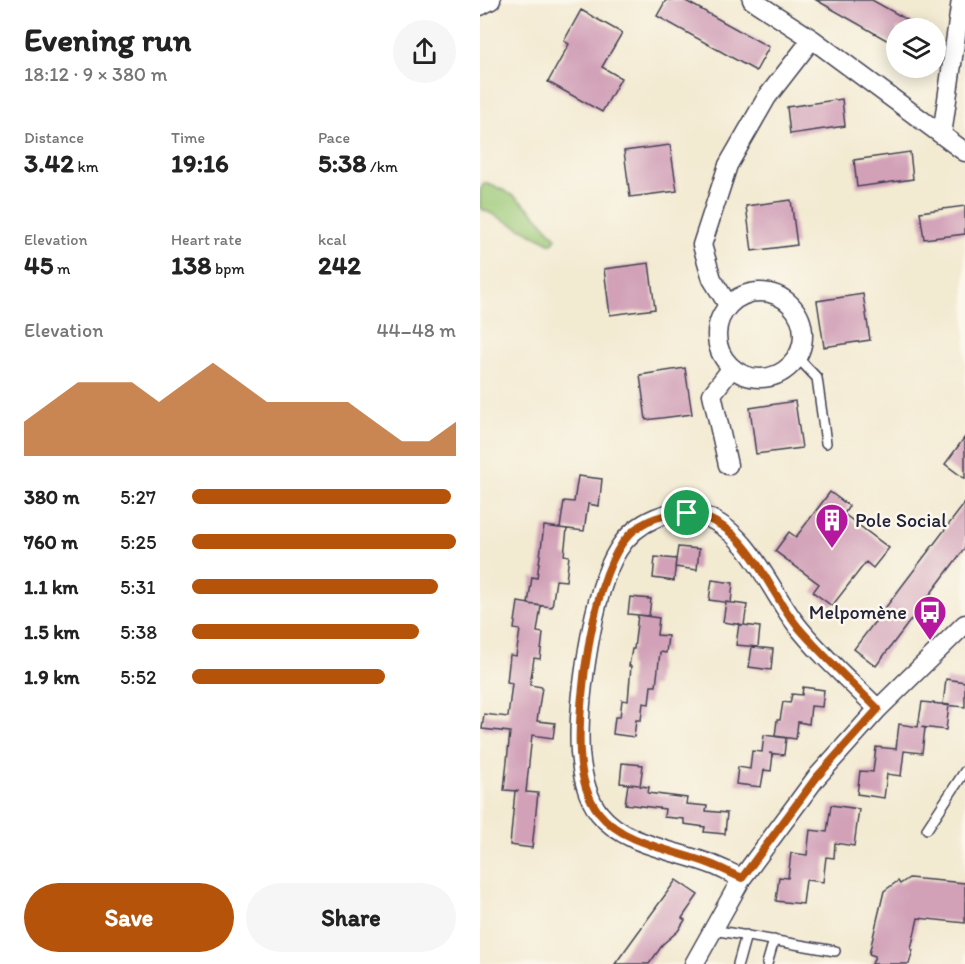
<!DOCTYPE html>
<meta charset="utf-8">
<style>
:root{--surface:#fff;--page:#f6f6f6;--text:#222;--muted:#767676;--accent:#b45309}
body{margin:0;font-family:Itim,sans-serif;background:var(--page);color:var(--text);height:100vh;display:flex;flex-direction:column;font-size:22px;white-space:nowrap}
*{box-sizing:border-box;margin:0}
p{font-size:20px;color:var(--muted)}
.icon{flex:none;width:33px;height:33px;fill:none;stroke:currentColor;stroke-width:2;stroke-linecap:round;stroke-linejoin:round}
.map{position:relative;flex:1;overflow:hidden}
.details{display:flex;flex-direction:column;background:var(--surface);width:480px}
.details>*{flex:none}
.fabs{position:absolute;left:406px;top:18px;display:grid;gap:12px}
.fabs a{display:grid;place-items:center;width:60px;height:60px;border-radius:50%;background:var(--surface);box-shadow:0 3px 15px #0003;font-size:30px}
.pin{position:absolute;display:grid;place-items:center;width:51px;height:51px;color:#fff;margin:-26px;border:3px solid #fff;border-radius:50%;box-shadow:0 2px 6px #0007}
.round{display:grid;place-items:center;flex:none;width:63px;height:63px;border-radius:32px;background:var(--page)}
.head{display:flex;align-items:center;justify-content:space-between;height:102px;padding:0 24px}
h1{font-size:33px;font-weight:700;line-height:45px}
.stats{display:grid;grid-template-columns:repeat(3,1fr);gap:9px;height:102px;padding:6px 24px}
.stats div{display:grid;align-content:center}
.stats b{font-size:26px;font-weight:700}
.stats small{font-size:16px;font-weight:400}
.stats p{font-size:16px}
.chart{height:168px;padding:12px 24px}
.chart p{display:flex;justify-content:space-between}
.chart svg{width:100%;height:108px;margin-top:6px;fill:var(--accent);opacity:.7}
.button{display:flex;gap:12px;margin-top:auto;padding:12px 24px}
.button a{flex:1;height:69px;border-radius:36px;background:var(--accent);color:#fff;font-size:24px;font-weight:700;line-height:69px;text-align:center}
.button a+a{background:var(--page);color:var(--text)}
ul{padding:0 24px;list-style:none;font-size:20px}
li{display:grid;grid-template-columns:96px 72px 1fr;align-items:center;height:45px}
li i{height:15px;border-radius:8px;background:var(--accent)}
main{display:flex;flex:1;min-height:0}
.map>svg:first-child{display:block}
.green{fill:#9cc977;stroke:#5f7659;stroke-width:1.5}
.building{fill:#d2a1b8}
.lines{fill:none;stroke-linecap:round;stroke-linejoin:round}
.lane-casing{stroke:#414052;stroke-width:12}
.street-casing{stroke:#414052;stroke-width:21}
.lane{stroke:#fff;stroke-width:9}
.street{stroke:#fff;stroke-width:18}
.route-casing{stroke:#fff;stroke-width:12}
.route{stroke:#b45309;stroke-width:8}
.labels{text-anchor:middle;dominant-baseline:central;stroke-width:5;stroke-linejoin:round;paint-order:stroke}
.poi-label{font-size:20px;fill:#22223b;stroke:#fbf7ec;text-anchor:start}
</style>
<main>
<section class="details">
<div class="head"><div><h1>Evening run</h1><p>18:12 · 9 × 380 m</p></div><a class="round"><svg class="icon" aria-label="share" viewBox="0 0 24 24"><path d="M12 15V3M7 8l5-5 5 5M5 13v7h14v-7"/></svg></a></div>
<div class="stats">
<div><p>Distance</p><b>3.42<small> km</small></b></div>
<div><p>Time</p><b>19:16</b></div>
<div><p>Pace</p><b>5:38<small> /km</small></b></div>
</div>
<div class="stats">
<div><p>Elevation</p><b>45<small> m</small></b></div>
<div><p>Heart rate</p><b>138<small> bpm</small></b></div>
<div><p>kcal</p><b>242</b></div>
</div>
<div class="chart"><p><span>Elevation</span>44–48 m</p>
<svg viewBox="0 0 160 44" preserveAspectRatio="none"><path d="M0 44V30L10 22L20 14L30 14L40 14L50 22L60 14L70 6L80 14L90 22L100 22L110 22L120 22L130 30L140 38L150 38L160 30V44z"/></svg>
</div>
<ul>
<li><b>380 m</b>5:27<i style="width:98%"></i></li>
<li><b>760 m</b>5:25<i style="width:100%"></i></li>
<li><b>1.1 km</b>5:31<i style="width:93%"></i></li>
<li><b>1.5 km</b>5:38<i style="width:86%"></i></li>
<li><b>1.9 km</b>5:52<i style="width:73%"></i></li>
</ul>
<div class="button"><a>Save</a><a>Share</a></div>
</section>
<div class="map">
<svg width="485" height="964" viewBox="0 0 485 964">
<rect width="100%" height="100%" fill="#fbf7ec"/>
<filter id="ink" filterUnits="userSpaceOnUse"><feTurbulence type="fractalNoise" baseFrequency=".0167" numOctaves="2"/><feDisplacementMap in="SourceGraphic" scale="12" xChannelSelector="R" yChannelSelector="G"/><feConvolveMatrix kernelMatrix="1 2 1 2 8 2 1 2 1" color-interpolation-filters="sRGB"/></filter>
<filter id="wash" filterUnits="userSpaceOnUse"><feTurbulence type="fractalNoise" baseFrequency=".008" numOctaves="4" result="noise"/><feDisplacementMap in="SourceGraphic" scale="24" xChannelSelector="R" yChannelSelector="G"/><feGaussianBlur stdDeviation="1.35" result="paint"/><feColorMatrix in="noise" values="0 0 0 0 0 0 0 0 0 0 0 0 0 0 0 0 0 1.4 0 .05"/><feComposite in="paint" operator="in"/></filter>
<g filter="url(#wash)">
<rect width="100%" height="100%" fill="#f3ead2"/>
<path class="green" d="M 4,183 C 36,191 55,213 76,238 L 72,244 L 0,208 L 0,191 Z"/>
<g id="blocks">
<path class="building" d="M 186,0 L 204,0 L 289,47 L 276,71 L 177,16 Z
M 336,0 L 392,0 L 442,28 L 417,28 L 417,46 Z
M 101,10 L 142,33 L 122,67 L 141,78 L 122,112 L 68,82 L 89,44 L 84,41 Z
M 362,99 L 365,126 L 310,134 L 307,107 Z
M 190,145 L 197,191 L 150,197 L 144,151 Z
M 430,152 L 433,179 L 377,187 L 374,160 Z
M 311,200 L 317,245 L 272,251 L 266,206 Z
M 485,206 L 485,234 L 444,239 L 440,212 Z
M 169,263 L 175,309 L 130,315 L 124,269 Z
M 383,294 L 390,340 L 344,347 L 337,301 Z
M 205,368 L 212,414 L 166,420 L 160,375 Z
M 315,401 L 322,448 L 276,454 L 270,408 Z
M 485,437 L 485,479 L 465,464 Z
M 98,476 L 122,479 L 119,506 L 108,504 L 104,531 L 80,528 L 84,501 L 94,502 Z
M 350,492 L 369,506 L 364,514 L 409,548 L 393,568 L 386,562 L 352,606 L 333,592 L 339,584 L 295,551 L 309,532 L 316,537 Z
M 485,503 L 485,548 L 396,666 L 374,649 Z
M 64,526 L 87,529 L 84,555 L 89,556 L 86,581 L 76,580 L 72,607 L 48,604 L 52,577 L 57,578 Z
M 198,547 L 219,549 L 217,570 L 195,567 Z
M 175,557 L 196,559 L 194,581 L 173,578 Z
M 232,580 L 253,583 L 251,603 L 229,600 Z
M 150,597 L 171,599 L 169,616 L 148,614 Z
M 38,602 L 61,606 L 57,632 L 63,633 L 60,659 L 54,658 L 50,685 L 62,687 L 57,721 L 75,723 L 73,738 L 52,735 L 46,792 L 58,793 L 52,848 L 30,845 L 35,791 L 39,791 L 24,790 L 30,732 L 2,729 L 4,714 L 28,717 L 32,683 L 27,682 L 30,655 L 36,656 L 40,630 L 34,629 Z
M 246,602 L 267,605 L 264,625 L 280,627 L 278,647 L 256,645 L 259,624 L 263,625 L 243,622 Z
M 158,615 L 179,618 L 177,635 L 188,636 L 186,653 L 180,652 L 176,686 L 171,686 L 169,704 L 163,703 L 161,720 L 156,720 L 154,737 L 133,734 L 135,717 L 140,717 L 142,700 L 148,701 L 151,666 L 149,666 L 152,649 L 154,649 Z
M 272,647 L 293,649 L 291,670 L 269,667 Z
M 466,679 L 485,682 L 485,707 L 463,705 Z
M 323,687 L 344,690 L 342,707 L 331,706 L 329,724 L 318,722 L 316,739 L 295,736 L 297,720 L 300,720 L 303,702 L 310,703 L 312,694 L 322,695 Z
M 442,702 L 469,705 L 466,730 L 441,727 L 445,728 L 442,753 L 424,751 L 421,776 L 407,774 L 404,798 L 377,794 L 380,771 L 393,772 L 396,747 L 416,749 L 419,724 L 438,727 Z
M 284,735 L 306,738 L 304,755 L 289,753 L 293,754 L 291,771 L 284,770 L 281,787 L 256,784 L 258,767 L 270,769 L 272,751 L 282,752 Z
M 142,763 L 163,765 L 160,786 L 169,787 L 168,793 L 207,798 L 206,804 L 227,806 L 226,811 L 247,813 L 245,834 L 224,832 L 225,827 L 204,824 L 204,819 L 184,817 L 185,809 L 145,804 L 148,784 L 159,785 L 140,783 Z
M 351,805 L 379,809 L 374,846 L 355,843 L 354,858 L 346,857 L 343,882 L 326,880 L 323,904 L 296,901 L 299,877 L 308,878 L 311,853 L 327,855 L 330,830 L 347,832 Z
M 429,878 L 485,883 L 485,923 L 438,918 L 431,949 L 433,950 L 429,964 L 392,964 L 395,956 L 389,954 L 404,891 L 418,881 L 420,884 Z
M 196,880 L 218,895 L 202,918 L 205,920 L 198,931 L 184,943 L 169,964 L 135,964 Z"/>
</g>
</g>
<g filter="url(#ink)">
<use href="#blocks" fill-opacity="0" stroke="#414052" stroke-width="1.5"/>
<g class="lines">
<defs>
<path id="lane" d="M 318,358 L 337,378 L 346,443
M 447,829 L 485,771
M 233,930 L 355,951
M 258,964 L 266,935
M 287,964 L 294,940"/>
<path id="street" d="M 272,0 L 332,39 L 485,152
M 0,6 L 11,0
M 462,135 L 481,0
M237 335a43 43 0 1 1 86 0a43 43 0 1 1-86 0Z
M 248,305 L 232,279 L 222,245 L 248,165 L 287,97 L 332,39
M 248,465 L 232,394 L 251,369
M 262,878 C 252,874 243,869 233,865 C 196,850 145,846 119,813 C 106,796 102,774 100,753 C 97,704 112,591 138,550 C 155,522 192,504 224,516 C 270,533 288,588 316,624 C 340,655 371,682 398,709
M 214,964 L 262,878 L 336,778 L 398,709 L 485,624"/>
</defs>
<use href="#lane" class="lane-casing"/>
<use href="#street" class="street-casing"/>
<use href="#lane" class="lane"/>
<use href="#street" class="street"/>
</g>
</g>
<g class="lines" filter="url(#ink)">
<defs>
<path id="route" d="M 207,513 C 269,522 283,584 318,627 C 343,656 371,682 398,709 L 336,778 L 262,878 C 252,874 243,869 233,865 C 196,850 144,845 119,813 C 106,796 101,774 100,753 C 97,701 113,572 149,535 C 165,518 186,514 207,513 Z"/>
</defs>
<use href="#route" class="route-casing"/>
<use href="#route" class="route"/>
</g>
<defs>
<symbol id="building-pin" viewBox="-11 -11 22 30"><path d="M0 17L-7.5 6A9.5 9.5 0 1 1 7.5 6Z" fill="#b5179e" stroke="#fbf7ec"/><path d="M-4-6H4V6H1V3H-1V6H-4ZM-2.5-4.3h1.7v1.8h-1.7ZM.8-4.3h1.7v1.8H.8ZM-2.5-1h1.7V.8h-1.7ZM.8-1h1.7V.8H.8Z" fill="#fff"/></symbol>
<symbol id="bus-pin" viewBox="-11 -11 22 30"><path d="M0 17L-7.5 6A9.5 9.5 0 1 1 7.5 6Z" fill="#b5179e" stroke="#fbf7ec"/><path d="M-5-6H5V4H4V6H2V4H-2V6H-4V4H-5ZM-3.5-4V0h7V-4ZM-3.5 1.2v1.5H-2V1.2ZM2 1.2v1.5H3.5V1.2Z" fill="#fff"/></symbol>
</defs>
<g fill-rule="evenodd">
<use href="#building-pin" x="333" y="501" width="38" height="52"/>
<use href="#bus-pin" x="431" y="593" width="38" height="52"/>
</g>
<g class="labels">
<g class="poi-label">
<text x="375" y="520">Pole Social</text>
<text x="427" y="612" text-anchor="end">Melpomène</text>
</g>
</g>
</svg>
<div class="fabs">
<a><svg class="icon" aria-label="layers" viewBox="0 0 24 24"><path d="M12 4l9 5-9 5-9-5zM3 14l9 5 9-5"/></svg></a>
</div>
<div class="pin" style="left:207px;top:513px;background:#1e9e55"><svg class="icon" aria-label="arrive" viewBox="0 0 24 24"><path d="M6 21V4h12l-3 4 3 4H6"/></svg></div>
</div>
</main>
